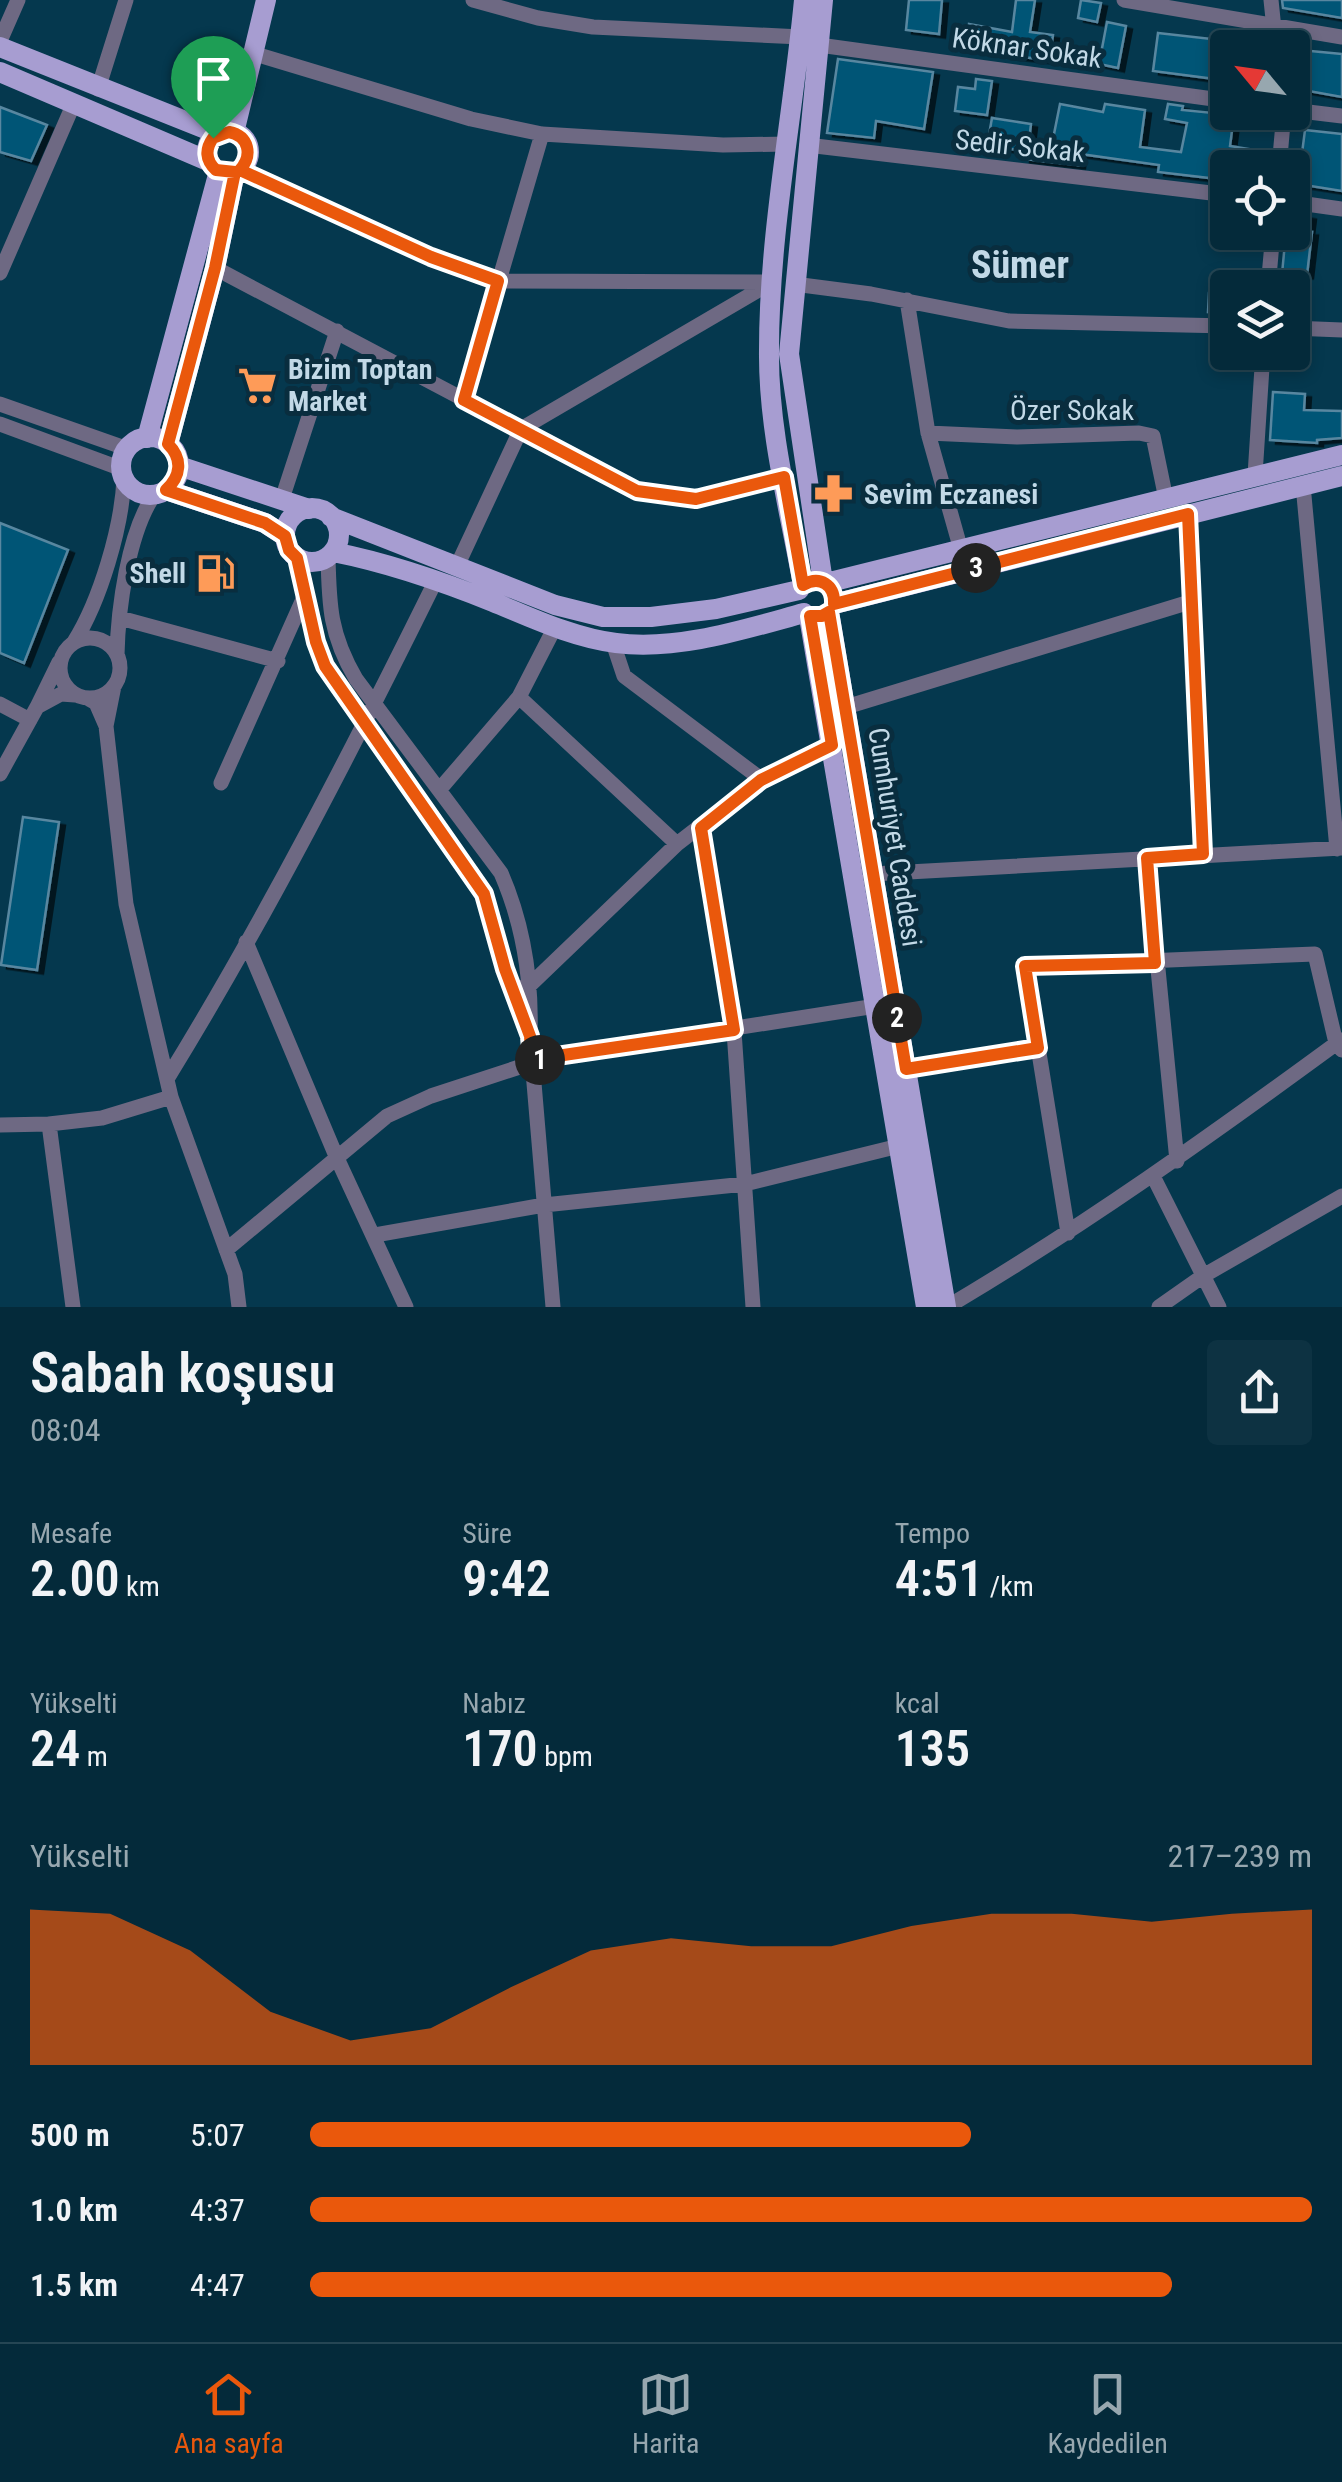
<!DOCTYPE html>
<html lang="tr">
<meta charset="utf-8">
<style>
:root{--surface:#042a3a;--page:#0d3242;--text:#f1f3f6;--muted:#97a7af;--line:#254654;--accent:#ea580c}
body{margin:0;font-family:"Roboto Condensed",sans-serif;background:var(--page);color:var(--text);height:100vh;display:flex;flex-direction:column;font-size:38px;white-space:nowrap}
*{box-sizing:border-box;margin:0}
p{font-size:32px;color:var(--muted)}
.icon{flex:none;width:55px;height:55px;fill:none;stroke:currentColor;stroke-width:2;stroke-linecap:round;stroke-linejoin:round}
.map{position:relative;height:1307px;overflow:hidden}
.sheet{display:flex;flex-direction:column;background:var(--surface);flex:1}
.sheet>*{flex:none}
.needle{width:65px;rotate:299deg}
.buttons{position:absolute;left:1210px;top:30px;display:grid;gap:20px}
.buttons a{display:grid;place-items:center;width:100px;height:100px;border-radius:10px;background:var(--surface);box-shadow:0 5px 15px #0003,0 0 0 2px var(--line);font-size:50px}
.pin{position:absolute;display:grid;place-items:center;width:85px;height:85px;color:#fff;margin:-102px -42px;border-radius:50% 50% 50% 0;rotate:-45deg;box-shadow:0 0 10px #0007}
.pin .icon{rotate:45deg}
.km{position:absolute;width:50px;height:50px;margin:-25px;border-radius:50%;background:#222;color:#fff;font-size:28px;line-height:50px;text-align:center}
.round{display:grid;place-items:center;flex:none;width:105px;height:105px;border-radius:10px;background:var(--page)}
.headline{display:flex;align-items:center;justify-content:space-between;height:170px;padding:0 30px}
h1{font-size:55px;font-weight:600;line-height:75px}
.figures{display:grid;grid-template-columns:repeat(3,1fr);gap:15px;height:170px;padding:10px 30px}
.figures div{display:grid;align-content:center}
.figures b{font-size:50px;font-weight:600}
.figures small{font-size:28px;font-weight:400}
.figures p{font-size:28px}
.chart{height:280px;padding:20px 30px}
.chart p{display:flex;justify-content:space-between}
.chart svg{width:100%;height:180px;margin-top:10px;fill:var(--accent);opacity:.7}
ul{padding:0 30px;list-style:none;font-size:32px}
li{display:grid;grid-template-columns:160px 120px 1fr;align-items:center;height:75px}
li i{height:25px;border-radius:12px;background:var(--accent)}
.tabs{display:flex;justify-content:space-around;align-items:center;height:140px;border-top:2px solid var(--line);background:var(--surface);font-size:28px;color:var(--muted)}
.tabs a{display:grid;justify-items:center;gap:5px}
.tabs .active{color:var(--accent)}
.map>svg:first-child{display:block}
.building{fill:#005576;stroke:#5887a0;stroke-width:2.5;filter:url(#shadow)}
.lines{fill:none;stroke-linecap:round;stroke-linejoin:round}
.minor{stroke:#6e6983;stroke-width:15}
.major{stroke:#a79dd1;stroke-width:20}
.route-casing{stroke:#fff;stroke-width:20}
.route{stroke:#ea580c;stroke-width:12}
.labels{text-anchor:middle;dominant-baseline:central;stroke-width:10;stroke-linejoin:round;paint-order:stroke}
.street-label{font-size:28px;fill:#c2d9e7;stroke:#092d3e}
.poi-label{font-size:28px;font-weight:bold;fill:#c2d9e7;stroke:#092d3e;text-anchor:start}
.district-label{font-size:38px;font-weight:bold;fill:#c2d9e7;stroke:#092d3e}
</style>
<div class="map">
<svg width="1342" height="1307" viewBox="0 0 1342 1307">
<defs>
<filter id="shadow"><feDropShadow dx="6" dy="3.5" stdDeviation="0" flood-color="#0009"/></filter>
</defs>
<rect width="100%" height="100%" fill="#05384e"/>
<path class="building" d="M 909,0 L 942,0 L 939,34 L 906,30 Z
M 1016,0 L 1035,0 L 1030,32 L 1053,35 L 1049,60 L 1005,55 L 1006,51 L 967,45 L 969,24 L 1012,32 Z
M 1081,0 L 1101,3 L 1097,22 L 1078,18 Z
M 1282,0 L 1342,0 L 1342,18 L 1283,8 Z
M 1107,22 L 1126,26 L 1118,68 L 1099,64 Z
M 1158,33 L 1221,40 L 1215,79 L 1153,71 Z
M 1300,50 L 1342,54 L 1342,97 L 1303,90 L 1302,64 L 1297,63 Z
M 838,59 L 933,72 L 924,129 L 876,121 L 874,138 L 827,133 Z
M 976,79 L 992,81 L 987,115 L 955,111 L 958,87 L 975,89 Z
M 1060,104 L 1103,112 L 1105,104 L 1145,110 L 1140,147 L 1181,152 L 1187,123 L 1165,119 L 1168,104 L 1183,106 L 1182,110 L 1234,115 L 1230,146 L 1261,151 L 1259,165 L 1220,168 L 1218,179 L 1158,172 L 1159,165 L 1080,154 L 1079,165 L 1024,159 L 1025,151 L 987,146 L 992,118 L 1031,124 L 1029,141 L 1052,144 Z
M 0,107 L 47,125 L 31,161 L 0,152 Z
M 1305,130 L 1342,134 L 1342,191 L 1298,184 Z
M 1292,213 L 1310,216 L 1308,232 L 1312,232 L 1307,275 L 1282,274 L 1286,232 L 1292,232 Z
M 1209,293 L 1228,294 L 1228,314 L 1208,312 Z
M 1273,392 L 1305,394 L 1304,410 L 1342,411 L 1342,438 L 1317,440 L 1317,443 L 1270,440 Z
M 0,523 L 68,550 L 24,663 L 0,653 Z
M 23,817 L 59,822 L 37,970 L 1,965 Z"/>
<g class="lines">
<path class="minor" d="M 473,0 L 538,18 L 593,27 L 801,37
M 1124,0 L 1342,37
M 1271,0 L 1276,48
M 0,41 L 18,0
M 819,45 L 1228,101
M 252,53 L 471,119 L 542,134 L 723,145 L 787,144
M 98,89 L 126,0
M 1292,110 L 1342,116
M 807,145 L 1228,195
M 1279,168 L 1284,112
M 240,169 L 431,257 L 498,281 L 772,282
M 1292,202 L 1342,209
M 215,268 L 637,491 L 696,499 L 784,477
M 0,273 L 74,103
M 794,284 L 871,294 L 1009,321 L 1228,326
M 1268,288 L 1273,232
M 907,300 L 928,433 L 961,550
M 1292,328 L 1342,330
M 464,400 L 542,134
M 0,404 L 128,449
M 0,424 L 122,469
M 928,433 L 1017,437 L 1139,433 L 1153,436 L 1166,499
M 1255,475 L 1263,352
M 1303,485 L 1337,849
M 282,499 L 337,331
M 1188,513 L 1203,854
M 328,556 C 329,606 330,635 356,679 L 501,873 C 524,926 532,979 530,1036 L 553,1307
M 297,558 L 316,643 L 325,666 L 484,894 L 505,969 L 528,1032
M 458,564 L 521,429 L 769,284
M 120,618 L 278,661
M 555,627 L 519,697 L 677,844
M60 668a30 30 0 1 1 60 0a30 30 0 1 1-60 0Z
M 74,642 C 100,601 122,527 124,478
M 613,643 L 624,676 L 761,779
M 117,655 C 118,609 128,533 154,495
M 59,662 L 37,707 L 61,694 L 75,695
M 87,698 L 96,703 L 106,726 L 114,686
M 0,704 L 30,720
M 846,707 L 1193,601
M 106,726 L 126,904 L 171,1097 L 235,1274 L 239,1307
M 0,774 L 37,707
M 221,783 L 304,597
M 440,789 L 519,697
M 701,828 L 734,1031 L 753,1307
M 1147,858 L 1177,1161
M 872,874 L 1342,848
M 246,942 L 336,1156 L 406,1307
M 523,987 L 530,985 L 677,844 L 761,779 L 832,745
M 906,1069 L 1038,1048
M 167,1079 C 266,918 353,748 436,580
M 49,1124 L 73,1307
M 0,1125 L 49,1124 L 102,1118 L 171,1097
M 1153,1176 L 1219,1307
M 1068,1233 L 1025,966 L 1315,954 L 1336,1043 L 1342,1050
M 375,1235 L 544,1205 L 745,1184 L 899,1146
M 226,1250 L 387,1116 L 431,1096 L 550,1057 L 876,1006
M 947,1307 C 1084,1226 1213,1134 1341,1040
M 1159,1307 L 1203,1276 L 1342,1196"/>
<path class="major" d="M 0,47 L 218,134
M 0,72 L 208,161
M207 152a21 21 0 1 1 42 0a21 21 0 1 1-42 0Z
M 234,133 L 266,0
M121 466a29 29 0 1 1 58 0a29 29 0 1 1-58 0Z
M 147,438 L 219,171
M 168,444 L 215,268 L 235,172
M 179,466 L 309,509
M 166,490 L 265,523 L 285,536
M285 535a27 27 0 1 1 54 0a27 27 0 1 1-54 0Z
M 331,517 L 555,605 L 603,617 L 651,617 L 716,609 L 799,590
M 333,552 C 389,563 441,581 493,602 C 532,618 574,638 616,643 C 678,651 745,629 804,613
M 823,582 L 789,354 L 823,0
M 826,583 L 1342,455
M 803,585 C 789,508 768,428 769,350 C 769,233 793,116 804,0
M 834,604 L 1342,476
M 829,612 L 946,1307
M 809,617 L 926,1307"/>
</g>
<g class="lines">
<defs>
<path id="route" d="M 229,132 C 249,136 253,155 240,170 L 431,257 L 498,281 L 464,400 L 637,491 L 696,499 L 784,477 L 803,585 C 820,575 835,585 834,604 L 1188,514 L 1203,854 L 1147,858 L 1155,963 L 1025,966 L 1038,1048 L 906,1069 L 829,612 L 822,616 L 810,616 L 832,745 L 761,780 L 701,828 L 734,1030 L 550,1057 L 532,1063 L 530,1036 L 505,969 L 484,894 L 325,666 L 316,642 L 297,558 L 289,550 L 285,536 L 265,523 L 166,490 C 181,476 183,459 168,444 L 215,268 L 235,172 L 216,170 C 205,160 205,149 213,138 Z"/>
</defs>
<use href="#route" class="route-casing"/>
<use href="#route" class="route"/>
</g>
<defs>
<symbol id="supermarket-bare" viewBox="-9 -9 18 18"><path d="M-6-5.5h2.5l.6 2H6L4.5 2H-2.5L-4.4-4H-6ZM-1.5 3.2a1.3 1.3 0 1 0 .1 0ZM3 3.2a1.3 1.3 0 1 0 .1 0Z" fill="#fe9b58" stroke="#092d3e" stroke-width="2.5" paint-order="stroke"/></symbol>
<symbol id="pharmacy-bare" viewBox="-9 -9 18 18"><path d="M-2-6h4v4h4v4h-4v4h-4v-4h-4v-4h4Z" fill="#fe9b58" stroke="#092d3e" stroke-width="2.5" paint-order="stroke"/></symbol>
<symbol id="fuel-bare" viewBox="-9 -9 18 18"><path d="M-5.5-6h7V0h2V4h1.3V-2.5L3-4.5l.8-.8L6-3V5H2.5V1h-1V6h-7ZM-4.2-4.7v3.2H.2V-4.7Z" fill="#fe9b58" stroke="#092d3e" stroke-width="2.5" paint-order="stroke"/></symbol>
</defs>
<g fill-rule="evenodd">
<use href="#supermarket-bare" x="230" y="358" width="55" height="55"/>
<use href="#pharmacy-bare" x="806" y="466" width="55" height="55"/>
<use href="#fuel-bare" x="188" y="546" width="55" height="55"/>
</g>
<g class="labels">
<g class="street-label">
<text transform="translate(1027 48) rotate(8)">Köknar Sokak</text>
<text transform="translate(1020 146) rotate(6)">Sedir Sokak</text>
<text x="1072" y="410">Özer Sokak</text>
<text transform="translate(895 837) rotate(81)">Cumhuriyet Caddesi</text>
</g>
<g class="poi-label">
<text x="288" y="369">Bizim Toptan<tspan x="288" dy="32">Market</tspan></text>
<text x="864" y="494">Sevim Eczanesi</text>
<text x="186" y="573" text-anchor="end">Shell</text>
</g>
<g class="district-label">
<text x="1020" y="265">Sümer</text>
</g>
</g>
</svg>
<div class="buttons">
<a><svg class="needle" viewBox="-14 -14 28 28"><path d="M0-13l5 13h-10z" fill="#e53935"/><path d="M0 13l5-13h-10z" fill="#97a7af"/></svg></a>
<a><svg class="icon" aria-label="locate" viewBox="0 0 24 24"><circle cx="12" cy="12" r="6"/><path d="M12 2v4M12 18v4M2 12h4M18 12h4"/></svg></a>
<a><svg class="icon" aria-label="layers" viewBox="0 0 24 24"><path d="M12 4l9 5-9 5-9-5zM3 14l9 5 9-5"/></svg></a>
</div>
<div class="pin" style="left:213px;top:138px;background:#1e9e55"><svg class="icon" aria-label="arrive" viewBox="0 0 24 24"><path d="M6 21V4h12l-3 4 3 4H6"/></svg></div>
<b class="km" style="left:540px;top:1060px">1</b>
<b class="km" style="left:897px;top:1018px">2</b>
<b class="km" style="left:976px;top:568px">3</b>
</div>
<section class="sheet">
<div class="headline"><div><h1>Sabah koşusu</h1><p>08:04</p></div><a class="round"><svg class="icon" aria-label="share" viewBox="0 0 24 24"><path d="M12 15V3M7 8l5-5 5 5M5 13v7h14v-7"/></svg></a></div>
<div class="figures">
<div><p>Mesafe</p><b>2.00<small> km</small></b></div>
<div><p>Süre</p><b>9:42</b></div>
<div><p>Tempo</p><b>4:51<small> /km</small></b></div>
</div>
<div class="figures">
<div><p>Yükselti</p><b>24<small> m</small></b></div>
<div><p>Nabız</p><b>170<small> bpm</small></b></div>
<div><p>kcal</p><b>135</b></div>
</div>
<div class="chart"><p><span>Yükselti</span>217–239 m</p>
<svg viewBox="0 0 160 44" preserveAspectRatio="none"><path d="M0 44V6L10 7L20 16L30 31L40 38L50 35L60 25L70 16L80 13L90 15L100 15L110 10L120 7L130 7L140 9L150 7L160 6V44z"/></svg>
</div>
<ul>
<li><b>500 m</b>5:07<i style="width:66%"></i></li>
<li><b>1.0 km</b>4:37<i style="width:100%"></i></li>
<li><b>1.5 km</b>4:47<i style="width:86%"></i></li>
</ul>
</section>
<nav class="tabs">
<a class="active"><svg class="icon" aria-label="home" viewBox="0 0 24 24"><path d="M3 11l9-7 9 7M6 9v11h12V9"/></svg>Ana sayfa</a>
<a><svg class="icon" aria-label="map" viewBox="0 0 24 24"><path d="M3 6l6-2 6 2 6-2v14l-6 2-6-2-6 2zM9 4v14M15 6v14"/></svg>Harita</a>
<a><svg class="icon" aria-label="saved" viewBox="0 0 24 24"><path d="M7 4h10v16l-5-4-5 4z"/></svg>Kaydedilen</a>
</nav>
